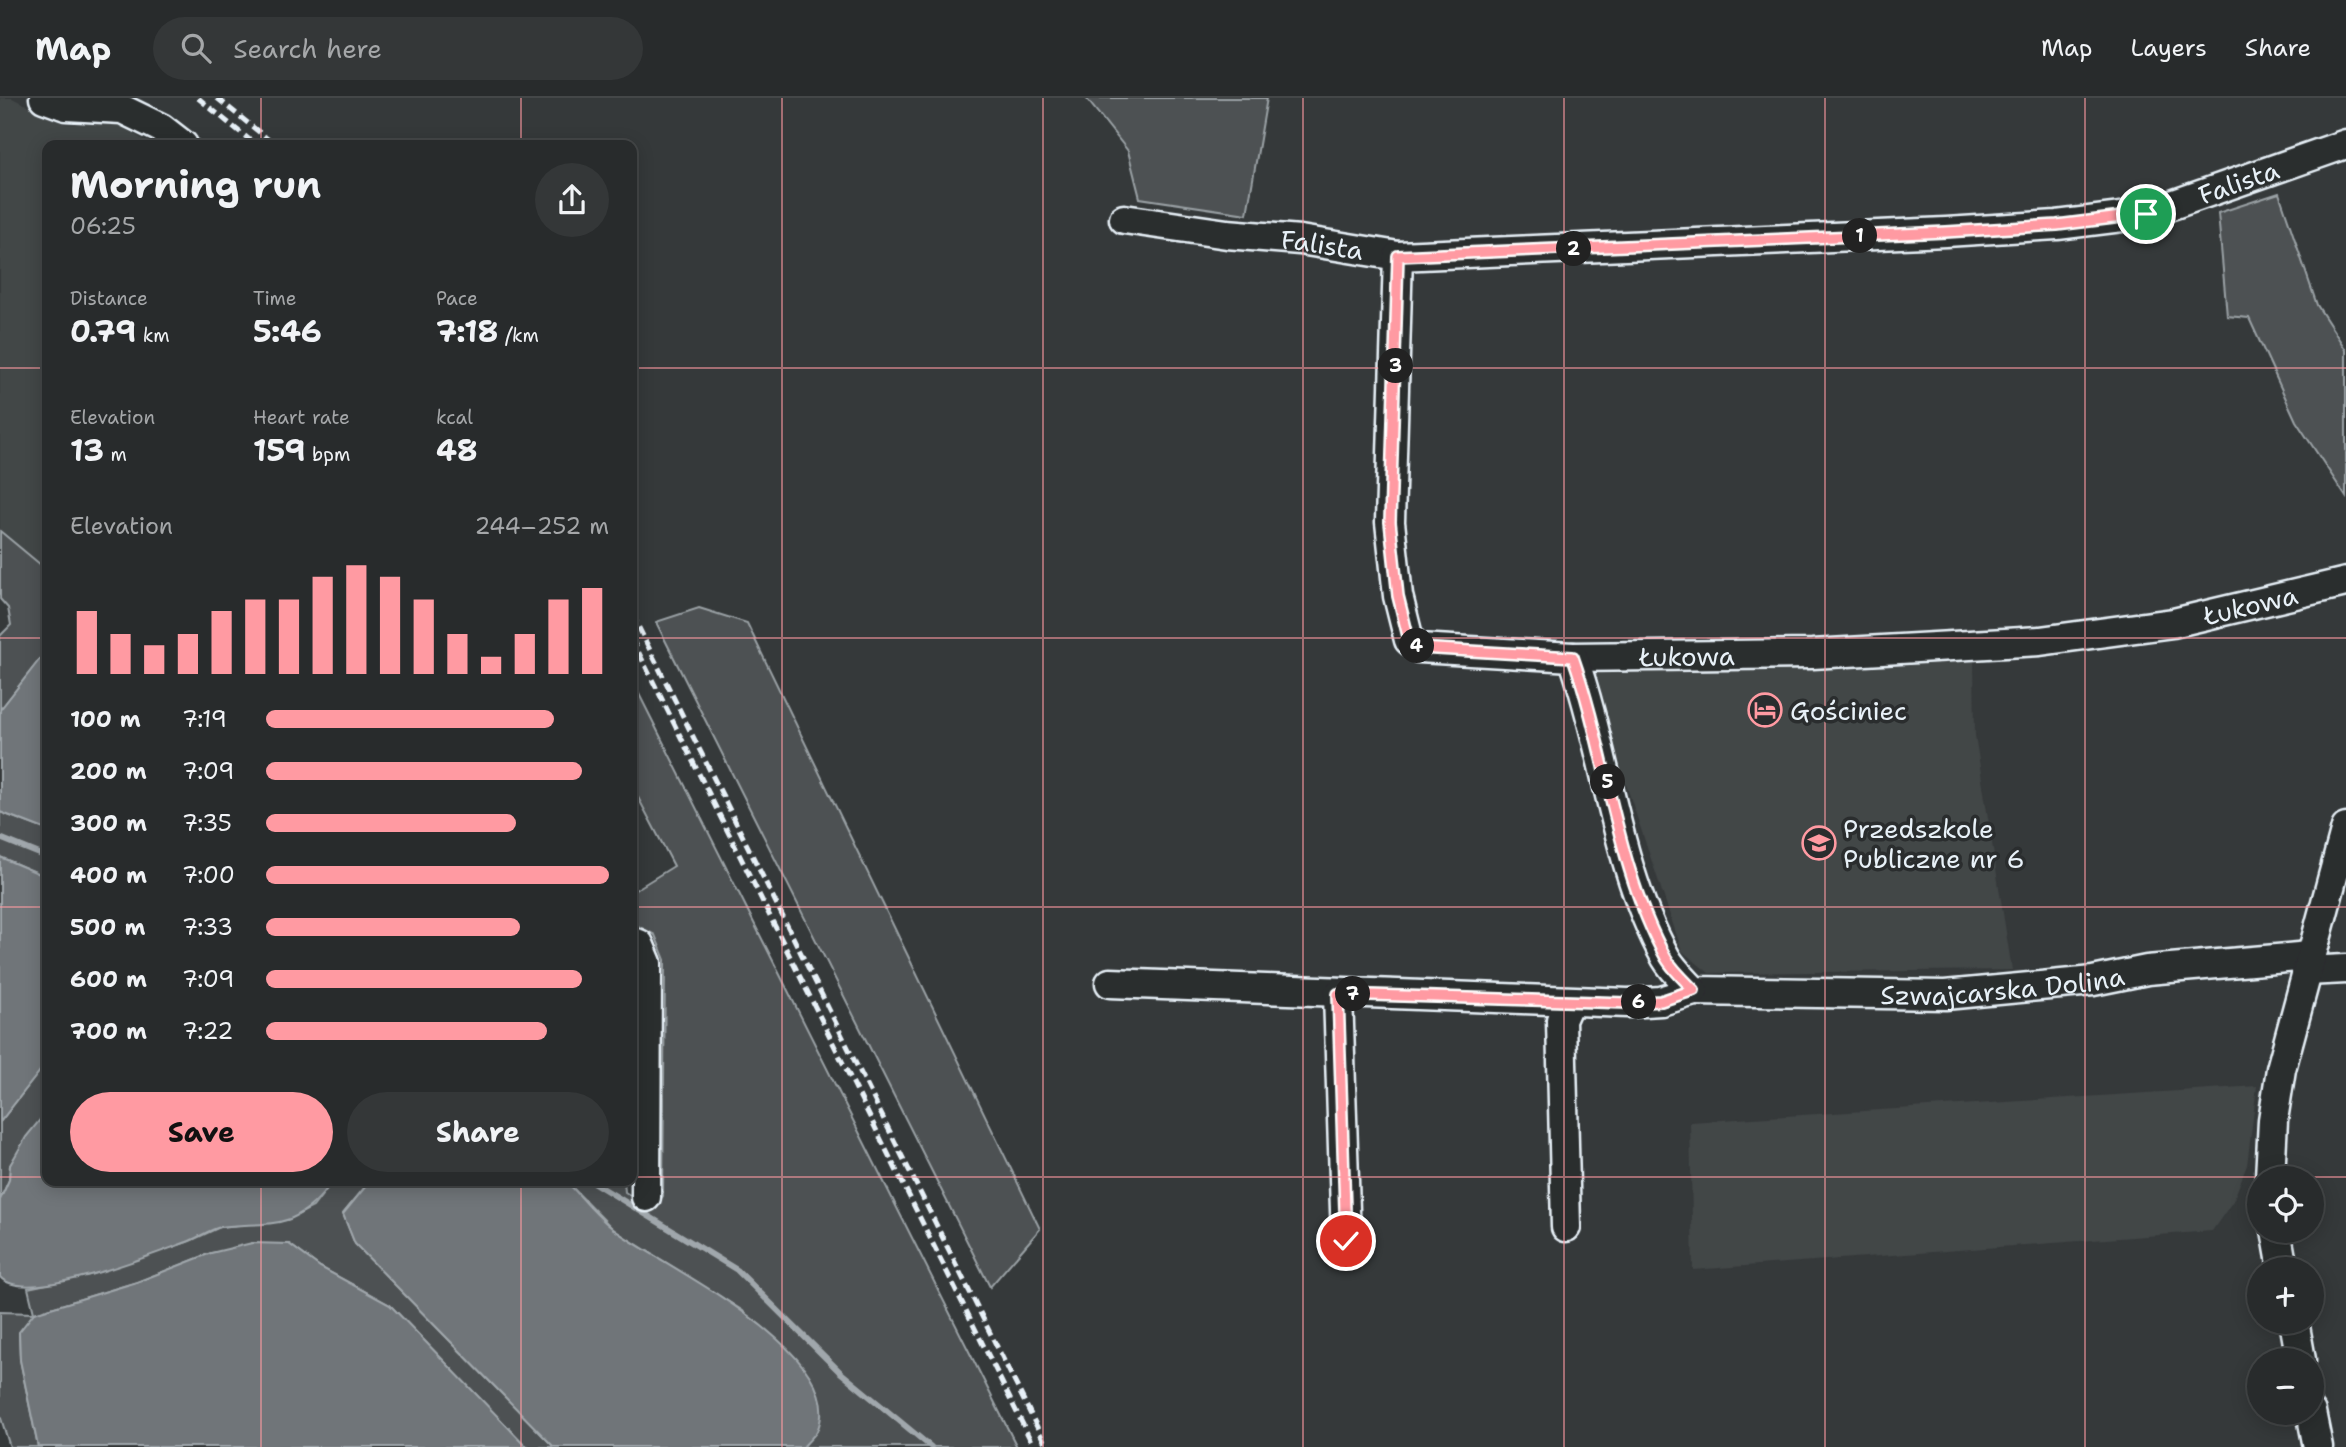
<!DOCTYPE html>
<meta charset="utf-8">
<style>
:root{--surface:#282b2c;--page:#343738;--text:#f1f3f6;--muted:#a5a7a9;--line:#444748;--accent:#ff9aa2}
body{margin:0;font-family:"Shantell Sans",sans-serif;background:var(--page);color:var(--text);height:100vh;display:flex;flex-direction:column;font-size:26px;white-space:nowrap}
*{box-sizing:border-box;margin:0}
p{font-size:23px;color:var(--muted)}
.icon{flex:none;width:38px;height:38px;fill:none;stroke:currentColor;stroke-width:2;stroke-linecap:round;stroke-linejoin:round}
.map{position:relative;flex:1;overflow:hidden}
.details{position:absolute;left:42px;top:42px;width:595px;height:1046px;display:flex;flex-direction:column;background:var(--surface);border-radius:14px;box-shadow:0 4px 18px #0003,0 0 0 2px var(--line)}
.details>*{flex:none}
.buttons{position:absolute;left:2247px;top:1068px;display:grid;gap:14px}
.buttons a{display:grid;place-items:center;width:77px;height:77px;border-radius:50%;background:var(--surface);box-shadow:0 4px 18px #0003,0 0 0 2px var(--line);font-size:35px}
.pin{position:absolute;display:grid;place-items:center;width:60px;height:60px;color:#fff;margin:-30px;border:4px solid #fff;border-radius:50%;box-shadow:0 2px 7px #0007}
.km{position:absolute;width:35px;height:35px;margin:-18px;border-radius:50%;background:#222;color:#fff;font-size:19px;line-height:35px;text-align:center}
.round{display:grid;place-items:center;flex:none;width:74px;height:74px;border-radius:37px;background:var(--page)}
.summary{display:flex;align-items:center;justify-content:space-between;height:119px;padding:0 28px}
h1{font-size:38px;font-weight:700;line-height:52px}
.figures{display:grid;grid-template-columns:repeat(3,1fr);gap:10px;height:119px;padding:7px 28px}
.figures div{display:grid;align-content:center}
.figures b{font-size:30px;font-weight:700}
.figures small{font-size:19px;font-weight:400}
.figures p{font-size:19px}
.chart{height:196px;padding:14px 28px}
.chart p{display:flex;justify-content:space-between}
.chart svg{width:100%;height:126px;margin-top:7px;stroke:var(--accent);stroke-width:6}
.primary-button{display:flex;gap:14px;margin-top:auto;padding:14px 28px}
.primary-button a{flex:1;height:80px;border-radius:42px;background:var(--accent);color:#111;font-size:28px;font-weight:700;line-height:80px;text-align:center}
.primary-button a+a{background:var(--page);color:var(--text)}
ul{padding:0 28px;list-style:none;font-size:23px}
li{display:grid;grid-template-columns:112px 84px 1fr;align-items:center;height:52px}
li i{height:18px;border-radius:9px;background:var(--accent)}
header{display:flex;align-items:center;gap:42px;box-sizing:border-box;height:98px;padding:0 35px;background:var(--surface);border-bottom:2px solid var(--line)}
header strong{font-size:33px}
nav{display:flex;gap:38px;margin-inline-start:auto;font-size:24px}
.search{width:490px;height:63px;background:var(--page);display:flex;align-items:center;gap:18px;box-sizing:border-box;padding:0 24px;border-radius:38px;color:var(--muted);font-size:26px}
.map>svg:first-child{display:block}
.built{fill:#424647}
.green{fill:#4d5152;stroke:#9aa1a5;stroke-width:2}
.water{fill:#707579;stroke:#a0a7ac;stroke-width:2}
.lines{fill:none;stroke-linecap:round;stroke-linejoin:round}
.stream{stroke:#a0a7ac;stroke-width:6}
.minor-casing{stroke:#e8f1f8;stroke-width:33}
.minor{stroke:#2a2d2e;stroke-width:28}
.rail{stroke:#e8f1f8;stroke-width:5;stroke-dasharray:10 5;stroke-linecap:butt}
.route-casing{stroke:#fff;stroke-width:14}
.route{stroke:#ff9aa2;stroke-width:9}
.grid{fill:none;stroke:#ff9aa2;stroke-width:2;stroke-opacity:0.55}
.labels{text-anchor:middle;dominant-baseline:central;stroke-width:7;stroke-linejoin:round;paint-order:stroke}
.street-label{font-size:26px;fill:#e8f1f8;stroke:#2a2d2e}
.poi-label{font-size:26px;fill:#e8f1f8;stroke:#2a2d2e;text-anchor:start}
</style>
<header>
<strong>Map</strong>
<div class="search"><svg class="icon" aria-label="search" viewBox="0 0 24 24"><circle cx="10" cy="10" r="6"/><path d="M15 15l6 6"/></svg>Search here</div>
<nav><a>Map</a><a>Layers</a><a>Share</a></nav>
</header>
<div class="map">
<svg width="2346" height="1349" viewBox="0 0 2346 1349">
<rect width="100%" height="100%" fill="#35393a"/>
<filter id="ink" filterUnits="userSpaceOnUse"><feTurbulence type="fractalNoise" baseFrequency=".0143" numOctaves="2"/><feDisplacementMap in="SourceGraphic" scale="14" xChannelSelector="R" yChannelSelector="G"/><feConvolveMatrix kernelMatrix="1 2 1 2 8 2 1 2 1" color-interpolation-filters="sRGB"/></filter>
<g filter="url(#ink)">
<path class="built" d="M 0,0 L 12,0 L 65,26 L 117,26 L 152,47 L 47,47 L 47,472 L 0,433 Z
M 1974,561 L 1975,637 L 2012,872 L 1709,875 L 1682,853 L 1609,636 L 1596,571 Z
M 2257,988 L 2247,1067 L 2233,1103 L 2212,1133 L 1693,1172 L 1690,1024 Z"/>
<path class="green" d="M 1086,0 L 1267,0 L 1247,116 L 1140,100 L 1128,53 Z
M 2279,95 L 2317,207 L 2346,252 L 2346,399 L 2296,323 L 2249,220 L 2227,218 L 2218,115 Z
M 0,433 L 47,472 L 47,558 L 40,561 L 0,612 L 0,538 L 11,527 L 8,510 L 0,501 Z
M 699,510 L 747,525 L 1040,1131 L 990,1189 L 656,524 Z
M 632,582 L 1017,1349 L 803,1349 L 817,1333 L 743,1213 L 614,1132 L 566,1083 L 624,1083 L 625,1094 L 653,1112 L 663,1098 L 665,862 L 655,837 L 632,825 L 632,794 L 674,768 L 632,688 Z
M 0,714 L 47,732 L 47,779 L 0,759 Z
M 47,964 L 47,1013 L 10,1067 L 9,1082 L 0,1102 L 0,1024 Z
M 333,1083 L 370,1083 L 343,1116 L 355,1146 L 554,1349 L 527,1349 L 390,1207 L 320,1169 L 289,1146 L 211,1155 L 137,1184 L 34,1215 L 19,1235 L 20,1262 L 38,1349 L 10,1349 L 0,1317 L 0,1214 L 34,1215 L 28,1190 L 89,1177 L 190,1143 L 220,1129 L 287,1122 L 313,1109 Z"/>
<path class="water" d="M 47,558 L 47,732 L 0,714 L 0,612 L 40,561 Z
M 0,759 L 47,779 L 47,964 L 0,1024 Z
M 47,1013 L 47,1083 L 333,1083 C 320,1100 310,1112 290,1121 C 268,1129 244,1125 221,1129 C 210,1131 198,1140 187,1144 C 153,1156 26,1208 0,1179 L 0,1102 L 9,1082 L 10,1067 L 26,1039 Z
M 370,1083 L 566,1083 C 582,1099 597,1120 616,1133 C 664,1169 852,1255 817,1333 C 814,1338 807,1344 803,1349 L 554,1349 L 355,1146 L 343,1116 Z
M 252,1145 L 289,1146 L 320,1169 L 390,1207 L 527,1349 L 38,1349 L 20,1262 L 19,1234 L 34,1215 L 137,1184 L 211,1155 Z"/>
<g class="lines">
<path class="stream" d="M 0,740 L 47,759
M 591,1083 L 737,1172 L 840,1274 L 931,1349"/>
<defs>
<g id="minor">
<path d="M 44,0 L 66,8 L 122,11 L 161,30 L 183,47"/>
<path id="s1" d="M 1124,121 L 1227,136 L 1300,142 L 1398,158 L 1946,134 L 2057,127 L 2146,116 L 2346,46"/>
<path id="s2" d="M 1398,158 L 1390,424 L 1398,498 L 1409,542 L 1419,550 L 1573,559 L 1812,556 L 2040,543 L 2173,525 L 2346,484"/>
<path id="s3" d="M 1573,559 C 1607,656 1616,770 1666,860 C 1673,872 1685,883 1694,893 L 1945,897 L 2093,883 L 2147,872 L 2310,858"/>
<path d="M 632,844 L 639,846 L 647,865 L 646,1099"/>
<path d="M 2306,873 L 2346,871"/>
<path d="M 1110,885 L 1628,905 L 1661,903 L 1694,893"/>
<path d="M 1338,896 L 1346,1143"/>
<path d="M 2270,1080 L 2273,1022 L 2281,971 L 2346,730"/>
<path d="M 1566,1129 L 1561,922 L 1569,904"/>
<path d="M 2276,1132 L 2283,1171"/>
<path d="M 2294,1223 L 2301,1262"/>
<path d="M 2311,1314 L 2318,1349"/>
</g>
</defs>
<use href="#minor" class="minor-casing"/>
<use href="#minor" class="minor"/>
<path class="rail" d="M 198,0 L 256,47
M 217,0 L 275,47
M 632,516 L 1047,1349
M 632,541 L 1034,1349"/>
</g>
</g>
<g class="lines" filter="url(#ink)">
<defs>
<path id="route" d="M 1346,1143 L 1338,896 L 1628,905 L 1661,903 L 1694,892 C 1685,883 1673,872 1666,860 C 1616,770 1607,656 1573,559 L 1419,550 L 1409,542 L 1398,498 L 1390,424 L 1398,158 L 1946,134 L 2057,127 L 2146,116"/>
</defs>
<use href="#route" class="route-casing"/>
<use href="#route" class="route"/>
</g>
<path class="grid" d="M 261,0 L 261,47M 521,0 L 521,47M 782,0 L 782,1349M 1043,0 L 1043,1349M 1303,0 L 1303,1349M 1564,0 L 1564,1349M 1825,0 L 1825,1349M 2085,0 L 2085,1349M 0,270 L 47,270M 632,270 L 2346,270M 0,540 L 47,540M 632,540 L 2346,540M 0,809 L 47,809M 632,809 L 2346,809M 0,1079 L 47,1079M 632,1079 L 2346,1079M 261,1083 L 261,1349M 521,1083 L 521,1349"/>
<defs>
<symbol id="hotel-ring" viewBox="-11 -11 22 22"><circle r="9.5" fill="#2a2d2e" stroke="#ff9aa2" stroke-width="1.5"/><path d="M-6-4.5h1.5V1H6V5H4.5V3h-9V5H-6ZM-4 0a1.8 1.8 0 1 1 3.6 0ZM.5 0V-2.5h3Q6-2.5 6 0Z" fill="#ff9aa2"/></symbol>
<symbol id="school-ring" viewBox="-11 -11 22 22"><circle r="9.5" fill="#2a2d2e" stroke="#ff9aa2" stroke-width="1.5"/><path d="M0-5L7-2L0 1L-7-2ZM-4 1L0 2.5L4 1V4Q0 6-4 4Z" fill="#ff9aa2"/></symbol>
</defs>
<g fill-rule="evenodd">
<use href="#hotel-ring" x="1746" y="593" width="38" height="38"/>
<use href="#school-ring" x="1800" y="726" width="38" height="38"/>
</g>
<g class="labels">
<g class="street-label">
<text stroke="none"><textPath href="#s1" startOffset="1124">Falista</textPath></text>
<text stroke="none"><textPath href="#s1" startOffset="200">Falista</textPath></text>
<text stroke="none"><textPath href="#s2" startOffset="1234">Łukowa</textPath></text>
<text stroke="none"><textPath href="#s2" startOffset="667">Łukowa</textPath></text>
<text stroke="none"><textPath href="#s3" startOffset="668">Szwajcarska Dolina</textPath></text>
</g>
<g class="poi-label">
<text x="1790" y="612">Gościniec</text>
<text x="1843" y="730">Przedszkole<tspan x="1843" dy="30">Publiczne nr 6</tspan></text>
</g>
</g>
</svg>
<div class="buttons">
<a><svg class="icon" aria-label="locate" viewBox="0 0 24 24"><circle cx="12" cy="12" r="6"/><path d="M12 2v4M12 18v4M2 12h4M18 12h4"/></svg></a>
<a>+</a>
<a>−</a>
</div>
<div class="pin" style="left:2146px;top:116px;background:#1e9e55"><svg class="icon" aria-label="arrive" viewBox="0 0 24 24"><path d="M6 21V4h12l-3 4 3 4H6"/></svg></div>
<div class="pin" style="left:1346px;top:1143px;background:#d93025"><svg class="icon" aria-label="check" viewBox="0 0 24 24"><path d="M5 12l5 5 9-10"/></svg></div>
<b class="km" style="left:1860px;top:138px">1</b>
<b class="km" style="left:1574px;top:151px">2</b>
<b class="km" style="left:1396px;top:268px">3</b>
<b class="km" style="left:1417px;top:548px">4</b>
<b class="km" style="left:1608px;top:684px">5</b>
<b class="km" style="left:1639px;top:904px">6</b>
<b class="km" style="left:1353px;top:896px">7</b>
<section class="details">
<div class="summary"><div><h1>Morning run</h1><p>06:25</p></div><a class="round"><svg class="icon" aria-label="share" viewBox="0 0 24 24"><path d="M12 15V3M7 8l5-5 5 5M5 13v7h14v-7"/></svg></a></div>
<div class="figures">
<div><p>Distance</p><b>0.79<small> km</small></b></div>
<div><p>Time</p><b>5:46</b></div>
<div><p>Pace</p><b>7:18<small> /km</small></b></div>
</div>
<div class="figures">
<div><p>Elevation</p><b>13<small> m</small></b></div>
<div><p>Heart rate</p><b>159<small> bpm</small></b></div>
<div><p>kcal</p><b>48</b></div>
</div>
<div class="chart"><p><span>Elevation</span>244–252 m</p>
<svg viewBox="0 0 160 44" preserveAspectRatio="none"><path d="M5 44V22M15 44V30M25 44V34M35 44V30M45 44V22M55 44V18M65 44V18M75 44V10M85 44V6M95 44V10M105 44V18M115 44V30M125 44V38M135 44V30M145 44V18M155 44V14"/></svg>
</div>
<ul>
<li><b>100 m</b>7:19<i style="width:84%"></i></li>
<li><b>200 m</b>7:09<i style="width:92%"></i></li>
<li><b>300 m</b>7:35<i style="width:73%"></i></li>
<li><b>400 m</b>7:00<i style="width:100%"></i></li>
<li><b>500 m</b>7:33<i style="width:74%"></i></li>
<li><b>600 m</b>7:09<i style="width:92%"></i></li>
<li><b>700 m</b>7:22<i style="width:82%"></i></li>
</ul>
<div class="primary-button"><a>Save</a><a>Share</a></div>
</section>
</div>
